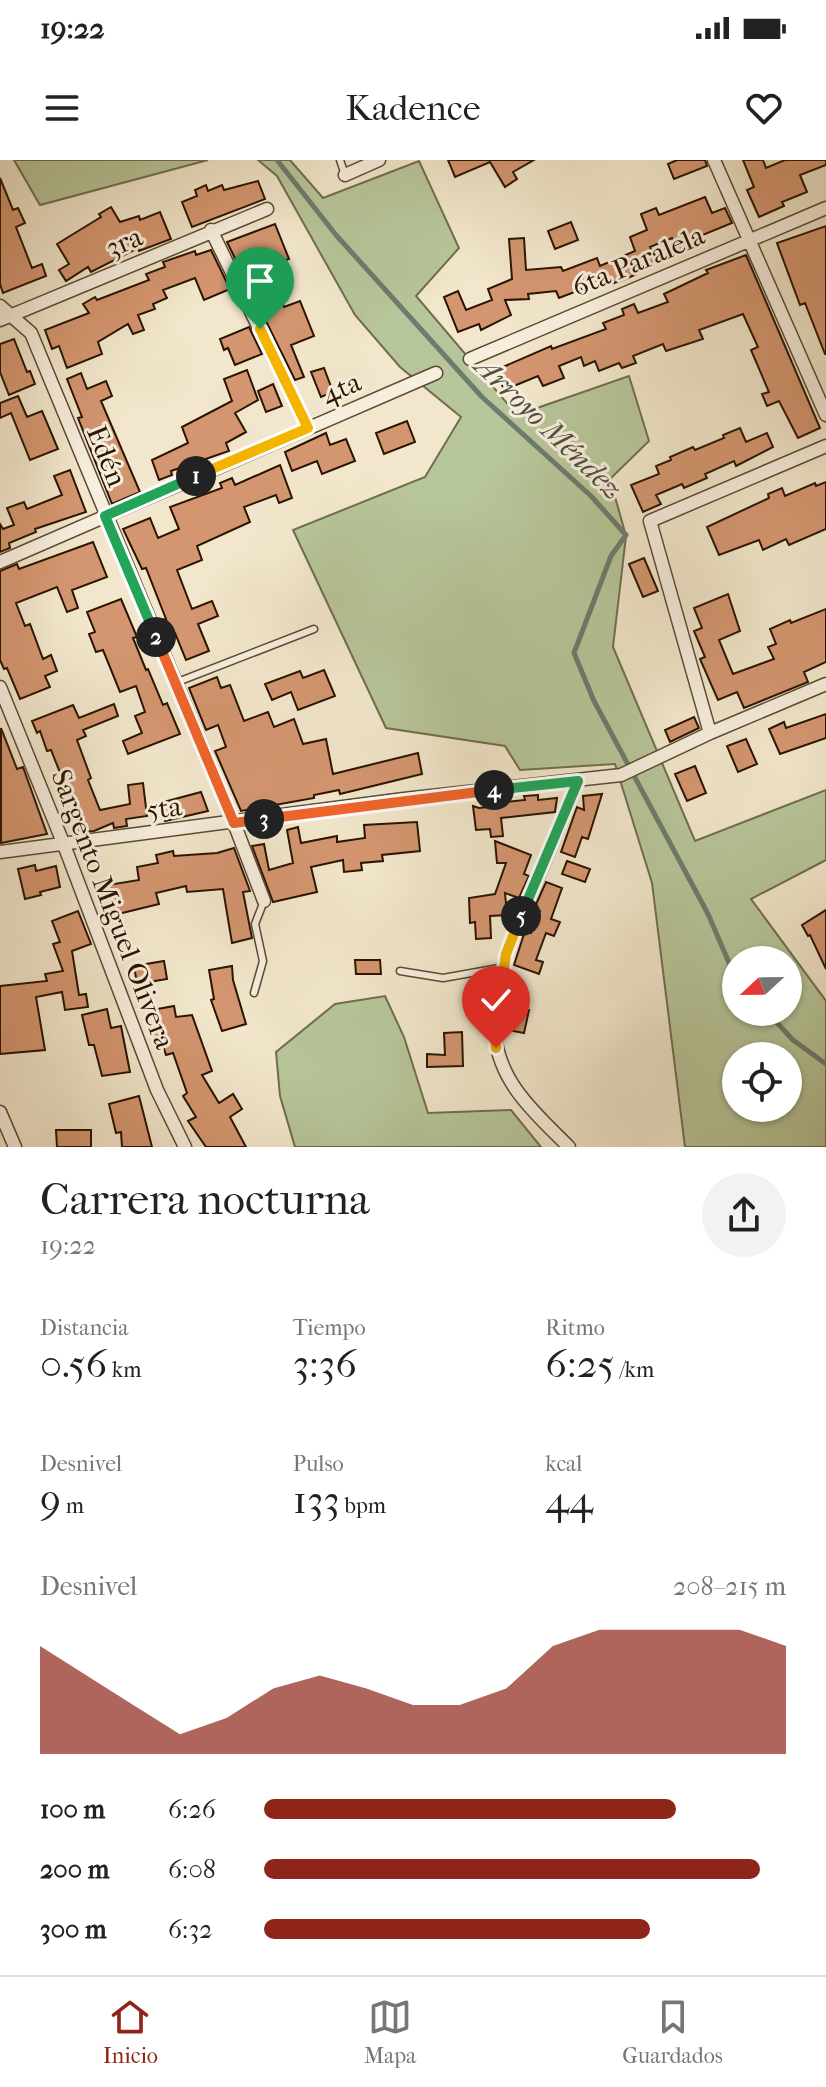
<!DOCTYPE html>
<html lang="es">
<meta charset="utf-8">
<style>
:root{--surface:#fff;--page:#f2f2f2;--text:#222;--muted:#767676;--line:#e0e0e0;--accent:#8f2418}
body{margin:0;font-family:"IM FELL French Canon",serif;background:var(--page);color:var(--text);height:100vh;display:flex;flex-direction:column;font-size:30px;white-space:nowrap}
*{box-sizing:border-box;margin:0}
p{font-size:26px;color:var(--muted)}
.icon{flex:none;width:44px;height:44px;fill:none;stroke:currentColor;stroke-width:2;stroke-linecap:round;stroke-linejoin:round}
.map{position:relative;height:987px;overflow:hidden}
.side{display:flex;flex-direction:column;background:var(--surface);flex:1}
.side>*{flex:none}
.needle{width:52px;rotate:248deg}
.tools{position:absolute;left:722px;top:786px;display:grid;gap:16px}
.tools a{display:grid;place-items:center;width:80px;height:80px;border-radius:50%;background:var(--surface);box-shadow:0 2px 6px #0004;font-size:40px}
.pin{position:absolute;display:grid;place-items:center;width:68px;height:68px;color:#fff;margin:-82px -34px;border-radius:50% 50% 50% 0;rotate:-45deg;box-shadow:0 0 8px #0007}
.pin .icon{rotate:45deg}
.km{position:absolute;width:40px;height:40px;margin:-20px;border-radius:50%;background:#222;color:#fff;font-size:22px;line-height:40px;text-align:center}
.round{display:grid;place-items:center;flex:none;width:84px;height:84px;border-radius:42px;background:var(--page)}
.headline{display:flex;align-items:center;justify-content:space-between;height:136px;padding:0 40px}
h1{font-size:44px;font-weight:600;line-height:60px}
.figures{display:grid;grid-template-columns:repeat(3,1fr);gap:12px;height:136px;padding:8px 40px}
.figures div{display:grid;align-content:center}
.figures b{font-size:40px;font-weight:600}
.figures small{font-size:22px;font-weight:400}
.figures p{font-size:22px}
.chart{height:224px;padding:16px 40px}
.chart p{display:flex;justify-content:space-between}
.chart svg{width:100%;height:144px;margin-top:8px;fill:var(--accent);opacity:.7}
ul{padding:0 40px;list-style:none;font-size:26px}
li{display:grid;grid-template-columns:128px 96px 1fr;align-items:center;height:60px}
li i{height:20px;border-radius:10px;background:var(--accent)}
.status{display:flex;justify-content:space-between;align-items:center;height:56px;padding:0 40px;background:var(--surface);direction:ltr}
.status svg{height:22px;fill:currentColor}
header{display:flex;justify-content:space-between;align-items:center;height:104px;padding:0 40px;background:var(--surface);font-size:36px;font-weight:600}
.tabs{display:flex;justify-content:space-around;align-items:center;height:112px;border-top:2px solid var(--line);background:var(--surface);font-size:22px;color:var(--muted)}
.tabs a{display:grid;justify-items:center;gap:4px}
.tabs .on{color:var(--accent)}
.map>svg:first-child{display:block}
.green{fill:#b7c69a;stroke:#706d4d;stroke-width:2;fill-rule:evenodd}
.lines{fill:none;stroke-linecap:round;stroke-linejoin:round}
.stream{stroke:#6e7b6e;stroke-width:5}
.building{fill:#d49670;stroke:#2a1400;stroke-width:2}
.service-casing{stroke:#5c4933;stroke-width:9}
.minor-casing{stroke:#5c4933;stroke-width:15}
.service{stroke:#f7efde;stroke-width:6}
.minor{stroke:#f7efde;stroke-width:12}
.split-1-casing{stroke:#fff;stroke-width:16}
.split-2-casing{stroke:#fff;stroke-width:16}
.split-3-casing{stroke:#fff;stroke-width:16}
.split-4-casing{stroke:#fff;stroke-width:16}
.split-5-casing{stroke:#fff;stroke-width:16}
.split-6-casing{stroke:#fff;stroke-width:16}
.split-1{stroke:#f5b400;stroke-width:10}
.split-2{stroke:#22a559;stroke-width:10}
.split-3{stroke:#f0652b;stroke-width:10}
.split-4{stroke:#f0652b;stroke-width:10}
.split-5{stroke:#22a559;stroke-width:10}
.split-6{stroke:#f5b400;stroke-width:10}
.labels{text-anchor:middle;dominant-baseline:central;stroke-width:6;stroke-linejoin:round;paint-order:stroke}
.street-label{font-size:28px;fill:#2a1400;stroke:#f7efde}
.water-label{font-size:30px;font-style:italic;fill:#525040;stroke:#f7efde}
</style>
<div class="status"><b>19:22</b><svg viewBox="0 0 49 12"><path d="M0 12V9h3v3zM5 12V6h3v6zM10 12V3h3v9zM15 12V0h3v12zM26 1h20v11H26zM47 4h2v5h-2z"/></svg></div>
<header><svg class="icon" aria-label="menu" viewBox="0 0 24 24"><path d="M4 6h16M4 12h16M4 18h16"/></svg>Kadence<svg class="icon" aria-label="heart" viewBox="0 0 24 24"><path d="M12 20l-8-8c-3-5 5-10 8-4 3-6 11-1 8 4z"/></svg></header>
<div class="map">
<svg width="826" height="987" viewBox="0 0 826 987">
<rect width="100%" height="100%" fill="#f2e7cc"/>
<filter id="stains"><feTurbulence type="fractalNoise" baseFrequency=".0025" numOctaves="4"/><feColorMatrix values="0 0 0 0 .2 0 0 0 0 .09 0 0 0 0 .02 0 0 0 .5 -.17"/></filter>
<radialGradient id="worn" r=".72"><stop offset=".6" stop-color="#630" stop-opacity="0"/><stop offset="1" stop-color="#630" stop-opacity=".3"/></radialGradient>
<path class="green" d="M 14,0 L 208,0 L 40,45 Z
M 258,0 L 290,0 L 323,38 L 419,1 L 459,88 L 416,136 L 517,255 L 629,216 L 649,281 L 610,319 L 626,376 L 613,487 L 695,681 L 826,630 L 826,700 L 751,739 L 826,841 L 826,987 L 685,987 L 652,723 L 615,604 L 520,610 L 505,586 L 386,568 L 293,370 L 425,317 L 461,257 L 400,207 L 355,155 L 277,16 ZM 736,800 L 788,800 L 788,852 L 736,852 ZM 736,896 L 788,896 L 788,948 L 736,948 Z
M 385,836 L 404,877 L 428,953 L 511,950 L 541,987 L 295,987 L 280,936 L 276,892 L 335,844 Z"/>
<g class="lines">
<path class="stream" d="M 277,0 L 336,75 L 482,237 L 591,336 L 626,375 L 611,396 L 574,493 L 594,541 L 708,754 L 736,819
M 767,852 L 793,880 L 826,904"/>
</g>
<path class="building" d="M 448,0 L 534,0 L 513,12 L 517,19 L 505,27 L 490,2 L 455,17 Z
M 677,0 L 705,0 L 707,6 L 674,19 L 668,4 Z
M 743,0 L 763,0 L 766,8 L 785,0 L 826,0 L 826,5 L 800,15 L 807,32 L 782,42 L 784,46 L 759,57 L 747,30 L 754,27 Z
M 0,18 L 13,50 L 18,48 L 25,63 L 16,67 L 32,108 L 42,104 L 46,116 L 3,133 L 0,124 Z
M 258,21 L 265,39 L 192,67 L 182,42 L 197,36 L 195,30 L 206,25 L 208,31 L 222,25 L 224,30 Z
M 705,37 L 712,53 L 725,48 L 732,63 L 700,76 L 702,81 L 677,91 L 672,78 L 650,87 L 656,101 L 635,109 L 637,114 L 623,120 L 592,130 L 590,126 L 559,138 L 556,131 L 528,134 L 529,139 L 505,140 L 511,155 L 481,170 L 479,164 L 458,172 L 444,137 L 458,131 L 466,150 L 492,140 L 488,129 L 512,119 L 509,79 L 524,78 L 526,110 L 561,107 L 563,111 L 597,98 L 600,106 L 635,91 L 630,77 L 647,70 L 641,54 L 656,48 L 659,55 Z
M 111,47 L 120,62 L 139,56 L 140,60 L 160,52 L 171,79 L 139,91 L 138,88 L 91,112 L 88,107 L 66,121 L 59,110 L 69,104 L 57,84 L 101,57 L 99,54 Z
M 571,62 L 578,80 L 555,89 L 548,71 Z
M 275,64 L 289,99 L 268,107 L 284,147 L 300,141 L 314,176 L 291,185 L 304,217 L 295,220 L 227,82 Z
M 826,66 L 826,194 L 825,194 L 805,143 L 800,145 L 777,83 Z
M 211,90 L 230,129 L 204,140 L 195,118 L 163,130 L 167,138 L 153,144 L 155,149 L 138,155 L 144,170 L 133,174 L 128,164 L 98,182 L 102,194 L 67,208 L 59,186 L 52,189 L 45,170 L 89,153 L 83,144 L 95,137 L 97,140 L 149,120 L 146,114 L 165,107 L 163,102 L 195,91 L 196,95 Z
M 746,95 L 820,268 L 798,278 L 779,241 L 767,246 L 762,234 L 769,232 L 751,190 L 758,187 L 743,154 L 699,170 L 703,179 L 666,191 L 663,184 L 633,196 L 636,203 L 622,208 L 619,203 L 599,211 L 595,201 L 584,206 L 581,197 L 559,206 L 564,218 L 543,226 L 538,216 L 504,230 L 496,210 L 551,186 L 552,189 L 606,169 L 603,163 L 624,155 L 622,149 L 634,144 L 638,153 L 668,142 L 664,134 L 708,113 L 706,110 Z
M 249,167 L 262,194 L 235,205 L 228,188 L 224,190 L 220,179 Z
M 14,179 L 27,212 L 30,211 L 35,224 L 9,235 L 0,212 L 0,184 Z
M 324,208 L 333,232 L 321,237 L 311,212 Z
M 247,210 L 258,240 L 235,253 L 246,272 L 226,283 L 229,291 L 171,311 L 172,315 L 159,320 L 152,300 L 188,283 L 182,267 L 232,241 L 224,219 Z
M 81,213 L 87,229 L 106,221 L 112,236 L 101,241 L 140,332 L 112,344 L 78,258 L 82,257 L 67,219 Z
M 273,224 L 282,246 L 266,252 L 258,231 Z
M 18,236 L 27,257 L 42,251 L 58,289 L 30,300 L 11,253 L 0,258 L 0,243 Z
M 407,261 L 415,282 L 384,294 L 376,273 Z
M 740,268 L 746,282 L 767,273 L 773,287 L 736,306 L 734,301 L 705,314 L 707,318 L 684,328 L 682,324 L 656,335 L 661,344 L 643,352 L 631,325 L 659,314 L 656,306 L 671,300 L 670,297 L 693,287 L 695,290 L 724,278 L 723,275 Z
M 326,273 L 330,285 L 346,279 L 355,301 L 322,314 L 317,301 L 292,311 L 285,292 Z
M 280,305 L 292,338 L 279,343 L 276,335 L 244,347 L 250,362 L 197,386 L 202,400 L 177,410 L 192,449 L 212,441 L 218,456 L 198,464 L 209,491 L 186,500 L 175,473 L 168,475 L 162,460 L 166,459 L 146,408 L 142,409 L 123,369 L 150,358 L 158,378 L 179,369 L 170,347 L 222,328 L 220,323 L 232,318 L 235,325 Z
M 70,310 L 86,352 L 35,369 L 36,372 L 9,383 L 10,388 L 0,392 L 0,364 L 3,369 L 14,365 L 7,348 L 24,342 L 27,349 L 62,335 L 54,316 Z
M 826,322 L 826,369 L 789,385 L 786,379 L 763,390 L 759,380 L 719,395 L 707,367 L 769,338 L 768,334 L 782,328 L 785,336 L 815,323 L 816,326 Z
M 93,382 L 107,417 L 72,430 L 78,448 L 67,452 L 57,427 L 16,443 L 25,466 L 30,464 L 43,499 L 51,495 L 57,511 L 45,516 L 50,527 L 20,539 L 7,508 L 4,509 L 0,500 L 0,411 L 17,404 L 19,409 Z
M 644,398 L 658,431 L 643,437 L 629,404 Z
M 728,434 L 740,471 L 719,480 L 733,514 L 774,499 L 768,487 L 776,484 L 770,469 L 790,460 L 791,463 L 826,449 L 826,502 L 804,512 L 808,522 L 744,548 L 737,532 L 718,540 L 700,499 L 705,497 L 694,471 L 702,468 L 694,448 Z
M 121,439 L 137,477 L 133,478 L 146,510 L 148,509 L 163,545 L 167,543 L 180,574 L 128,594 L 123,581 L 142,573 L 135,556 L 145,552 L 136,526 L 120,532 L 103,490 L 96,492 L 89,474 L 95,472 L 87,452 Z
M 324,510 L 335,536 L 298,550 L 291,532 L 272,540 L 265,524 L 300,511 L 303,518 Z
M 217,517 L 221,528 L 230,525 L 244,561 L 268,552 L 274,567 L 294,559 L 303,584 L 326,579 L 333,614 L 418,593 L 422,614 L 340,634 L 339,630 L 314,635 L 314,638 L 241,651 L 215,591 L 226,587 L 218,565 L 206,570 L 189,528 Z
M 114,544 L 118,556 L 83,570 L 86,576 L 77,580 L 91,618 L 88,620 L 100,650 L 130,644 L 128,625 L 143,623 L 147,656 L 126,659 L 127,666 L 114,668 L 113,663 L 94,671 L 80,672 L 77,664 L 80,663 L 51,590 L 47,591 L 40,571 L 37,573 L 32,561 L 73,545 L 79,558 Z
M 826,554 L 826,578 L 780,594 L 769,569 L 784,562 L 786,568 Z
M 694,557 L 699,568 L 670,582 L 665,570 Z
M 1,568 L 17,609 L 23,607 L 47,674 L 1,683 Z
M 746,579 L 757,604 L 738,612 L 727,586 Z
M 695,606 L 706,633 L 687,641 L 675,614 Z
M 201,632 L 208,651 L 165,661 L 160,643 Z
M 602,634 L 588,679 L 582,677 L 575,697 L 561,692 L 577,647 L 584,650 L 583,636 Z
M 538,635 L 538,640 L 557,638 L 555,652 L 501,658 L 503,676 L 491,677 L 490,669 L 476,670 L 473,646 L 479,648 L 506,645 L 506,642 L 525,640 L 524,636 Z
M 417,662 L 420,691 L 382,695 L 383,701 L 361,703 L 362,710 L 344,712 L 343,700 L 311,707 L 317,732 L 273,742 L 252,686 L 264,684 L 269,710 L 293,703 L 287,670 L 298,667 L 301,683 L 337,676 L 337,682 L 365,678 L 364,665 Z
M 495,681 L 531,695 L 524,714 L 529,716 L 519,738 L 505,733 L 507,755 L 490,756 L 491,778 L 476,779 L 475,762 L 470,763 L 469,738 L 495,734 L 506,703 L 497,703 Z
M 234,688 L 250,731 L 243,732 L 252,778 L 232,783 L 223,729 L 187,732 L 186,726 L 156,733 L 159,744 L 114,755 L 108,725 L 139,720 L 137,707 L 158,703 L 156,695 L 173,691 L 174,696 L 217,693 Z
M 567,701 L 590,709 L 585,722 L 562,714 Z
M 35,705 L 36,711 L 56,706 L 60,727 L 40,732 L 41,735 L 25,739 L 18,709 Z
M 546,722 L 562,728 L 551,759 L 560,762 L 554,776 L 546,773 L 536,800 L 543,802 L 539,814 L 514,805 L 525,771 L 531,773 L 540,751 L 534,749 Z
M 826,750 L 826,809 L 810,775 L 808,776 L 802,765 Z
M 78,751 L 91,784 L 72,791 L 79,835 L 86,834 L 88,847 L 65,850 L 62,832 L 36,837 L 45,890 L 0,894 L 0,826 L 47,821 L 45,814 L 63,811 L 53,784 L 60,782 L 52,761 Z
M 355,800 L 380,800 L 381,814 L 356,814 Z
M 164,801 L 167,819 L 137,824 L 134,806 Z
M 232,806 L 233,820 L 246,864 L 222,871 L 211,840 L 214,839 L 209,810 Z
M 174,846 L 176,857 L 192,855 L 212,911 L 202,915 L 219,943 L 233,934 L 242,949 L 230,957 L 246,987 L 206,987 L 188,961 L 196,957 L 183,936 L 187,933 L 173,893 L 166,895 L 163,886 L 157,888 L 151,872 L 156,871 L 152,850 Z
M 513,847 L 529,850 L 524,873 L 508,870 Z
M 107,849 L 111,868 L 121,866 L 130,912 L 102,916 L 94,885 L 89,885 L 82,855 Z
M 462,872 L 463,906 L 427,907 L 427,894 L 445,895 L 444,873 Z
M 139,936 L 152,987 L 122,987 L 121,972 L 116,973 L 109,944 Z
M 56,970 L 91,970 L 91,987 L 57,987 Z"/>
<g class="lines">
<defs>
<path id="service" d="M 340,0 L 345,15
M 175,523 L 314,469
M 400,811 L 443,818 L 505,807
M 254,833 L 263,801 L 255,764 L 264,741"/>
<path id="minor" d="M 714,0 L 826,255
M 345,15 L 379,0
M 211,70 L 308,268
M 0,146 L 31,173 L 234,663 L 264,741
M 0,160 L 267,49
M 470,199 L 826,48
M 0,402 L 436,213
M 0,527 L 64,685 L 157,930 L 185,987
M 710,573 L 650,361 L 826,286
M 0,692 L 404,639 L 621,615 L 710,573 L 826,524
M 0,952 L 15,987
M 569,987 C 536,954 500,924 495,875 L 506,794 L 578,621"/>
</defs>
<use href="#service" class="service-casing"/>
<use href="#minor" class="minor-casing"/>
<use href="#service" class="service"/>
<use href="#minor" class="minor"/>
</g>
<g class="lines">
<defs>
<path id="split-1" d="M 196,316 L 308,268 L 260,169"/>
<path id="split-2" d="M 156,477 L 105,356 L 196,316"/>
<path id="split-3" d="M 156,477 L 234,663 L 264,659"/>
<path id="split-4" d="M 264,659 L 494,630"/>
<path id="split-5" d="M 494,630 L 578,621 L 521,756"/>
<path id="split-6" d="M 496,888 L 495,875 L 506,794 L 521,756"/>
</defs>
<use href="#split-1" class="split-1-casing"/>
<use href="#split-2" class="split-2-casing"/>
<use href="#split-3" class="split-3-casing"/>
<use href="#split-4" class="split-4-casing"/>
<use href="#split-5" class="split-5-casing"/>
<use href="#split-6" class="split-6-casing"/>
<use href="#split-1" class="split-1"/>
<use href="#split-2" class="split-2"/>
<use href="#split-3" class="split-3"/>
<use href="#split-4" class="split-4"/>
<use href="#split-5" class="split-5"/>
<use href="#split-6" class="split-6"/>
</g>
<g class="labels">
<g class="street-label">
<text transform="translate(124 82) rotate(-23)">3ra</text>
<text transform="translate(638 101) rotate(-23)">6ta Paralela</text>
<text transform="translate(341 228) rotate(-23)">4ta</text>
<text transform="translate(107 296) rotate(68)">Edén</text>
<text transform="translate(164 648) rotate(-7)">5ta</text>
<text transform="translate(113 749) rotate(69)">Sargento Miguel Olivera</text>
</g>
<g class="water-label">
<text transform="translate(549 268) rotate(44)">Arroyo Méndez</text>
</g>
</g>
<rect width="100%" height="100%" filter="url(#stains)"/>
<rect width="100%" height="100%" fill="url(#worn)"/>
</svg>
<div class="tools">
<a><svg class="needle" viewBox="-14 -14 28 28"><path d="M0-13l5 13h-10z" fill="#e53935"/><path d="M0 13l5-13h-10z" fill="#767676"/></svg></a>
<a><svg class="icon" aria-label="locate" viewBox="0 0 24 24"><circle cx="12" cy="12" r="6"/><path d="M12 2v4M12 18v4M2 12h4M18 12h4"/></svg></a>
</div>
<div class="pin" style="left:260px;top:169px;background:#1e9e55"><svg class="icon" aria-label="arrive" viewBox="0 0 24 24"><path d="M6 21V4h12l-3 4 3 4H6"/></svg></div>
<div class="pin" style="left:496px;top:888px;background:#d93025"><svg class="icon" aria-label="check" viewBox="0 0 24 24"><path d="M5 12l5 5 9-10"/></svg></div>
<b class="km" style="left:196px;top:316px">1</b>
<b class="km" style="left:156px;top:477px">2</b>
<b class="km" style="left:264px;top:659px">3</b>
<b class="km" style="left:494px;top:630px">4</b>
<b class="km" style="left:521px;top:756px">5</b>
</div>
<section class="side">
<div class="headline"><div><h1>Carrera nocturna</h1><p>19:22</p></div><a class="round"><svg class="icon" aria-label="share" viewBox="0 0 24 24"><path d="M12 15V3M7 8l5-5 5 5M5 13v7h14v-7"/></svg></a></div>
<div class="figures">
<div><p>Distancia</p><b>0.56<small> km</small></b></div>
<div><p>Tiempo</p><b>3:36</b></div>
<div><p>Ritmo</p><b>6:25<small> /km</small></b></div>
</div>
<div class="figures">
<div><p>Desnivel</p><b>9<small> m</small></b></div>
<div><p>Pulso</p><b>133<small> bpm</small></b></div>
<div><p>kcal</p><b>44</b></div>
</div>
<div class="chart"><p><span>Desnivel</span>208–215 m</p>
<svg viewBox="0 0 160 44" preserveAspectRatio="none"><path d="M0 44V11L10 20L20 29L30 38L40 33L50 24L60 20L70 24L80 29L90 29L100 24L110 11L120 6L130 6L140 6L150 6L160 11V44z"/></svg>
</div>
<ul>
<li><b>100 m</b>6:26<i style="width:79%"></i></li>
<li><b>200 m</b>6:08<i style="width:95%"></i></li>
<li><b>300 m</b>6:32<i style="width:74%"></i></li>
</ul>
</section>
<nav class="tabs">
<a class="on"><svg class="icon" aria-label="home" viewBox="0 0 24 24"><path d="M3 11l9-7 9 7M6 9v11h12V9"/></svg>Inicio</a>
<a><svg class="icon" aria-label="map" viewBox="0 0 24 24"><path d="M3 6l6-2 6 2 6-2v14l-6 2-6-2-6 2zM9 4v14M15 6v14"/></svg>Mapa</a>
<a><svg class="icon" aria-label="saved" viewBox="0 0 24 24"><path d="M7 4h10v16l-5-4-5 4z"/></svg>Guardados</a>
</nav>
